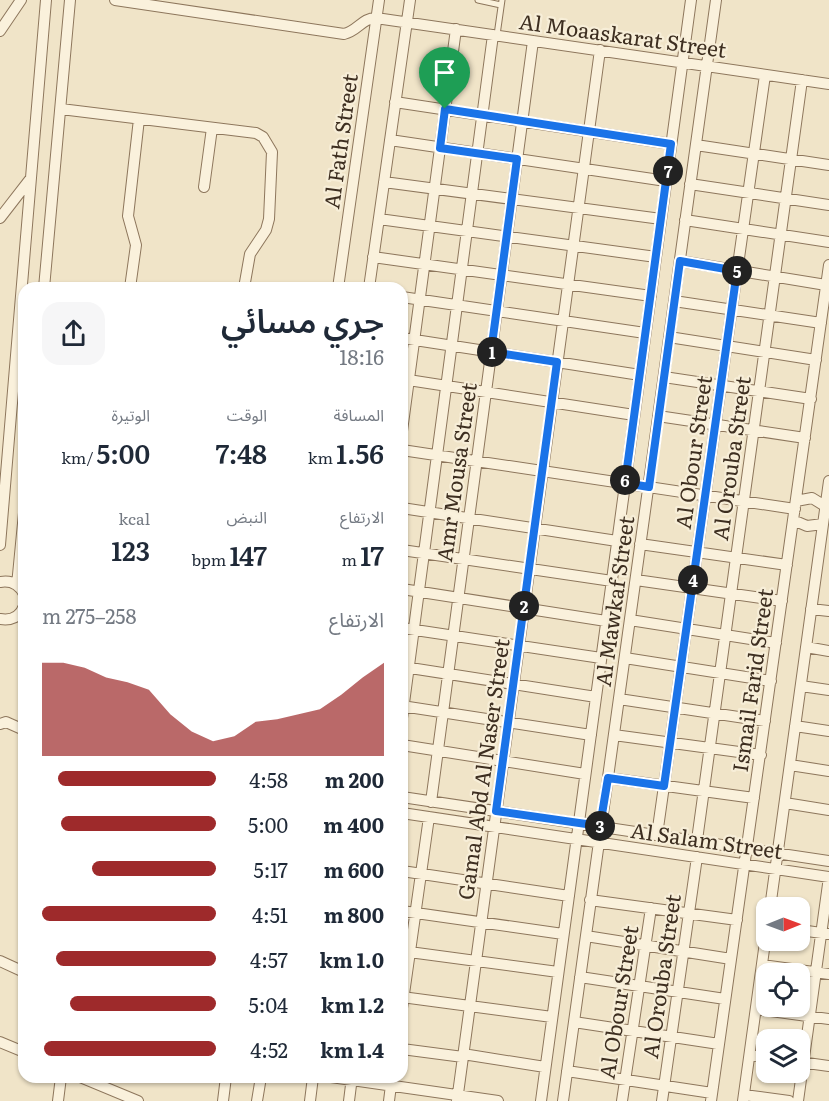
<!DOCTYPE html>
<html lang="ar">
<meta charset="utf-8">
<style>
:root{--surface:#fff;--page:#f6f6f7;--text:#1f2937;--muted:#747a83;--accent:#9e2a2b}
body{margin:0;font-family:Literata,"Noto Sans Arabic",serif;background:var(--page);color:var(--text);direction:rtl;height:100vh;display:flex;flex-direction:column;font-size:22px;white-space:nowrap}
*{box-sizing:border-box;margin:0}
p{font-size:20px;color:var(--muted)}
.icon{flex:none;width:33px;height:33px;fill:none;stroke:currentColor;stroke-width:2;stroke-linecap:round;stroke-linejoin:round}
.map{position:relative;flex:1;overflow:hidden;direction:ltr}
.drawer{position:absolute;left:18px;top:282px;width:390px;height:801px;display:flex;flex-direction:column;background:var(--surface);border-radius:18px;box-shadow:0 2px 4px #0004;direction:rtl}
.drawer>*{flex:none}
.needle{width:39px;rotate:89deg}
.buttons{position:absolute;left:756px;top:897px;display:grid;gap:12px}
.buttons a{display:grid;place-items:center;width:54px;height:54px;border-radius:12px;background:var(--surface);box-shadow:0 2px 4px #0004;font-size:30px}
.pin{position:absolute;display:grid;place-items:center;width:51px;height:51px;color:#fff;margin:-62px -26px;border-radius:50% 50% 50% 0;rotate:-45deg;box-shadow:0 0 6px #0007}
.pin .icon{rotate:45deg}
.km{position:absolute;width:30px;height:30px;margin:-15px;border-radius:50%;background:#222;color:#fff;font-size:16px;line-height:30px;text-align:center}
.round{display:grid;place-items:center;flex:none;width:63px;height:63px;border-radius:18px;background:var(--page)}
.summary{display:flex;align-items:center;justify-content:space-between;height:102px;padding:0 24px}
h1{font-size:33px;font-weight:600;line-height:45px}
.metrics{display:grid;grid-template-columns:repeat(3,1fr);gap:9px;height:102px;padding:6px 24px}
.metrics div{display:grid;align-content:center}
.metrics b{font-size:26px;font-weight:600}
.metrics small{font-size:16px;font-weight:400}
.metrics p{font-size:16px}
.chart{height:168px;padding:12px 24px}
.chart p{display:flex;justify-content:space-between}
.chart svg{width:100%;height:108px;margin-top:6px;fill:var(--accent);opacity:.7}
ul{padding:0 24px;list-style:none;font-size:20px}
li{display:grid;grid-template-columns:96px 72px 1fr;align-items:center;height:45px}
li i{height:15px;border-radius:8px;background:var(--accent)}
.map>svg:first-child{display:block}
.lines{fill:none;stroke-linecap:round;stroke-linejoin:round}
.lane-casing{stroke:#8d765c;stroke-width:7}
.street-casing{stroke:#8d765c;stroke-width:12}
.path{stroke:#8d765c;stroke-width:1.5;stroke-dasharray:4.5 3;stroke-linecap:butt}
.lane{stroke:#faf1dc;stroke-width:5}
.street{stroke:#faf1dc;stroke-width:10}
.route-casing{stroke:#fff;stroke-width:12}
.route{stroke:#1a73e8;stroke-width:8}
.labels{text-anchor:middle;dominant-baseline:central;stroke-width:4.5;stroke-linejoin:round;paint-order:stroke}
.street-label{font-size:21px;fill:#3d2e20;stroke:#f7eed8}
</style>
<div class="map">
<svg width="829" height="1101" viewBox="0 0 829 1101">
<rect width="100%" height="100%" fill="#f0e4c8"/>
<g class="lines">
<defs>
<path id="lane" d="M 478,0 L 501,5
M 497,35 L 502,0"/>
<path id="street" d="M 115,0 L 344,34 C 358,31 362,18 376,18 L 829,84
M 0,31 L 21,0
M 395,102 L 671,144
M 61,109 L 256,133 L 263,137 L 272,152 L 269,219 L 266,230 L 250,254 L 244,288
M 390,140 L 666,181
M 696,145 L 829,165
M 384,182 L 661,219
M 690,184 L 829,205
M 204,187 L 212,128
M 0,218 L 31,178
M 379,219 L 656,257
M 685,220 L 829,242
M 373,257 L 651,296
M 680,261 L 826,285
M 44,288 L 70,0
M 130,288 L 136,245 L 128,216 L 139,119
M 338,288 L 379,0
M 369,288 L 410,0
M 402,297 L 645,333
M 674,301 L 821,323
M 669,337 L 816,360
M 402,338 L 640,375
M 664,377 L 811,399
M 402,379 L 634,415
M 658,416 L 805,438
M 402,431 L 456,29
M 402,450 L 795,509
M 796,501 L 812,498 L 825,506
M 402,508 L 617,541
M 793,520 L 807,526 L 823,524
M 640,544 L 787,565
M 0,545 L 46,0
M 402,550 L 612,581
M 636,580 L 782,601
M 0,582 C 11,580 19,584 24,594
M 17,585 L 24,513
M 402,589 L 606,621
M 811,609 L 829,611
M 0,619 C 11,621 20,617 24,606
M 630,620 L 776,643
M 402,628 L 601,658
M 806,647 L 829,651
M 625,658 L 771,681
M 404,667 L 596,697
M 801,686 L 829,690
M 619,699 L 765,721
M 402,706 L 591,735
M 402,718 L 493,35
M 0,724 L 6,722 L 24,730
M 795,726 L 829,731
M 614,735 L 761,755
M 402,745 L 585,774
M 790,765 L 829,771
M 608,778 L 754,798
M 402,797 L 829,861
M 431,802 L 533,41
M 785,803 L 829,810
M 402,813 L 829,877
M 657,835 L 765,75
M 697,840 L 802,80
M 402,871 L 569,896
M 590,900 L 737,920
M 770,908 L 829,481
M 402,911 L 563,934
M 800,930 L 829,934
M 586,936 L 731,959
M 402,951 L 558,972
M 0,961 L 24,972
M 762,965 L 829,974
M 580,977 L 725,999
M 402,997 L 552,1017
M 402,1008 L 429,817
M 756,1009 L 829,1019
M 574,1022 L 719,1044
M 0,1042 L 24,1052
M 402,1049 L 463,1057
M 463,1054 L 545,1067
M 750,1055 L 766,1057
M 800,1062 L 829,1066
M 567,1071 L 712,1093
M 80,1077 L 138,1101
M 331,1077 L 498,1101
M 744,1095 L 789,1101
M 58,1101 L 61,1077
M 223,1101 L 226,1077
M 257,1101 L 261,1077
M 310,1101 L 313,1077
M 349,1101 L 352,1077
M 389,1101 L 392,1077
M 457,1101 L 600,50
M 541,1101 L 691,0
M 563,1101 L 716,0
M 622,1101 L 651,908
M 662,1101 L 697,857
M 711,1101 L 829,265
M 743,1101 L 766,935
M 798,1101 L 829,877"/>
</defs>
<use href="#lane" class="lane-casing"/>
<use href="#street" class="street-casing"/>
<path class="path" d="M 18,447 L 24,447"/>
<use href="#lane" class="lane"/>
<use href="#street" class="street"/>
</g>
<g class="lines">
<defs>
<path id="route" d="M 445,109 L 671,144 L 625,483 L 649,487 L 680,261 L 737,271 L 664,786 L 608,778 L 600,826 L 496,811 L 557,362 L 491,352 L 517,159 L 440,148 Z"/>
</defs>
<use href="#route" class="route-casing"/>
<use href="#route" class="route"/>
</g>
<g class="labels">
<g class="street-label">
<text transform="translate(623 34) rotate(8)">Al Moaaskarat Street</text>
<text transform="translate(339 141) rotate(-82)">Al Fath Street</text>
<text transform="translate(692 452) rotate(-82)">Al Obour Street</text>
<text transform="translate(730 458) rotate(-82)">Al Orouba Street</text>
<text transform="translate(455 472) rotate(-82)">Amr Mousa Street</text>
<text transform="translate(613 601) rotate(-82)">Al Mawkaf Street</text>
<text transform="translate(751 680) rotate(-82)">Ismail Farid Street</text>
<text transform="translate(482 769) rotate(-82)">Gamal Abd Al Naser Street</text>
<text transform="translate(707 839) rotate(8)">Al Salam Street</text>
<text transform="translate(660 976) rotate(-82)">Al Orouba Street</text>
<text transform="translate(617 1002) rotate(-81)">Al Obour Street</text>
</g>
</g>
</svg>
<div class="buttons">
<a><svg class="needle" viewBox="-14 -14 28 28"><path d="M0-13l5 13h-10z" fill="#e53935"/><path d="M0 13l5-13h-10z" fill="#747a83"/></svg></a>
<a><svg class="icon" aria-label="locate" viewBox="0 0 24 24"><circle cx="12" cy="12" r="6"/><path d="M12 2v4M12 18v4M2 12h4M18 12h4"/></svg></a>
<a><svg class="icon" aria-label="layers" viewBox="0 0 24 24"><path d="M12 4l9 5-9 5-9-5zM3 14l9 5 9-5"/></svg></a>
</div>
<div class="pin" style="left:445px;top:109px;background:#1e9e55"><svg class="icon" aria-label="arrive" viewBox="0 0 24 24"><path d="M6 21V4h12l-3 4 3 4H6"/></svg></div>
<b class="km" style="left:492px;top:352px">1</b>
<b class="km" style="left:524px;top:606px">2</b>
<b class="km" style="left:600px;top:826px">3</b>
<b class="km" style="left:693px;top:580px">4</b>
<b class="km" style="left:737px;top:271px">5</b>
<b class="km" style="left:625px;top:480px">6</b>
<b class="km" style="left:668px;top:171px">7</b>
<section class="drawer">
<div class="summary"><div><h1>جري مسائي</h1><p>18:16</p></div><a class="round"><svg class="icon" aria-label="share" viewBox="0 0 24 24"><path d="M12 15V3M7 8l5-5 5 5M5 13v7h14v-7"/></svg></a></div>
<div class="metrics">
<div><p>المسافة</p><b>1.56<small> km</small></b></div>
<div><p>الوقت</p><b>7:48</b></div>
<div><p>الوتيرة</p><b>5:00<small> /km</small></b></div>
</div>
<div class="metrics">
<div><p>الارتفاع</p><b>17<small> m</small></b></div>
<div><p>النبض</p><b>147<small> bpm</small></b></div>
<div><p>kcal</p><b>123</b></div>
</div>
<div class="chart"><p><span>الارتفاع</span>258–275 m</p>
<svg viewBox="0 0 160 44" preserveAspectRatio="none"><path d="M0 44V6L10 6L20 8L30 12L40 14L50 17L60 27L70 34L80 38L90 36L100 30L110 29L120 27L130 25L140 19L150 12L160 6V44z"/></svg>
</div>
<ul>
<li><b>200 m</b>4:58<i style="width:91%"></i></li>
<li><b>400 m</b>5:00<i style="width:89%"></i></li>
<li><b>600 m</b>5:17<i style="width:71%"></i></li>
<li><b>800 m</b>4:51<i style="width:100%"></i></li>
<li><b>1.0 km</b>4:57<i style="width:92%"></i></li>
<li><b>1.2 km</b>5:04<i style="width:84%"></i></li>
<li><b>1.4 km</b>4:52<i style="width:99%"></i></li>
</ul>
</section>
</div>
